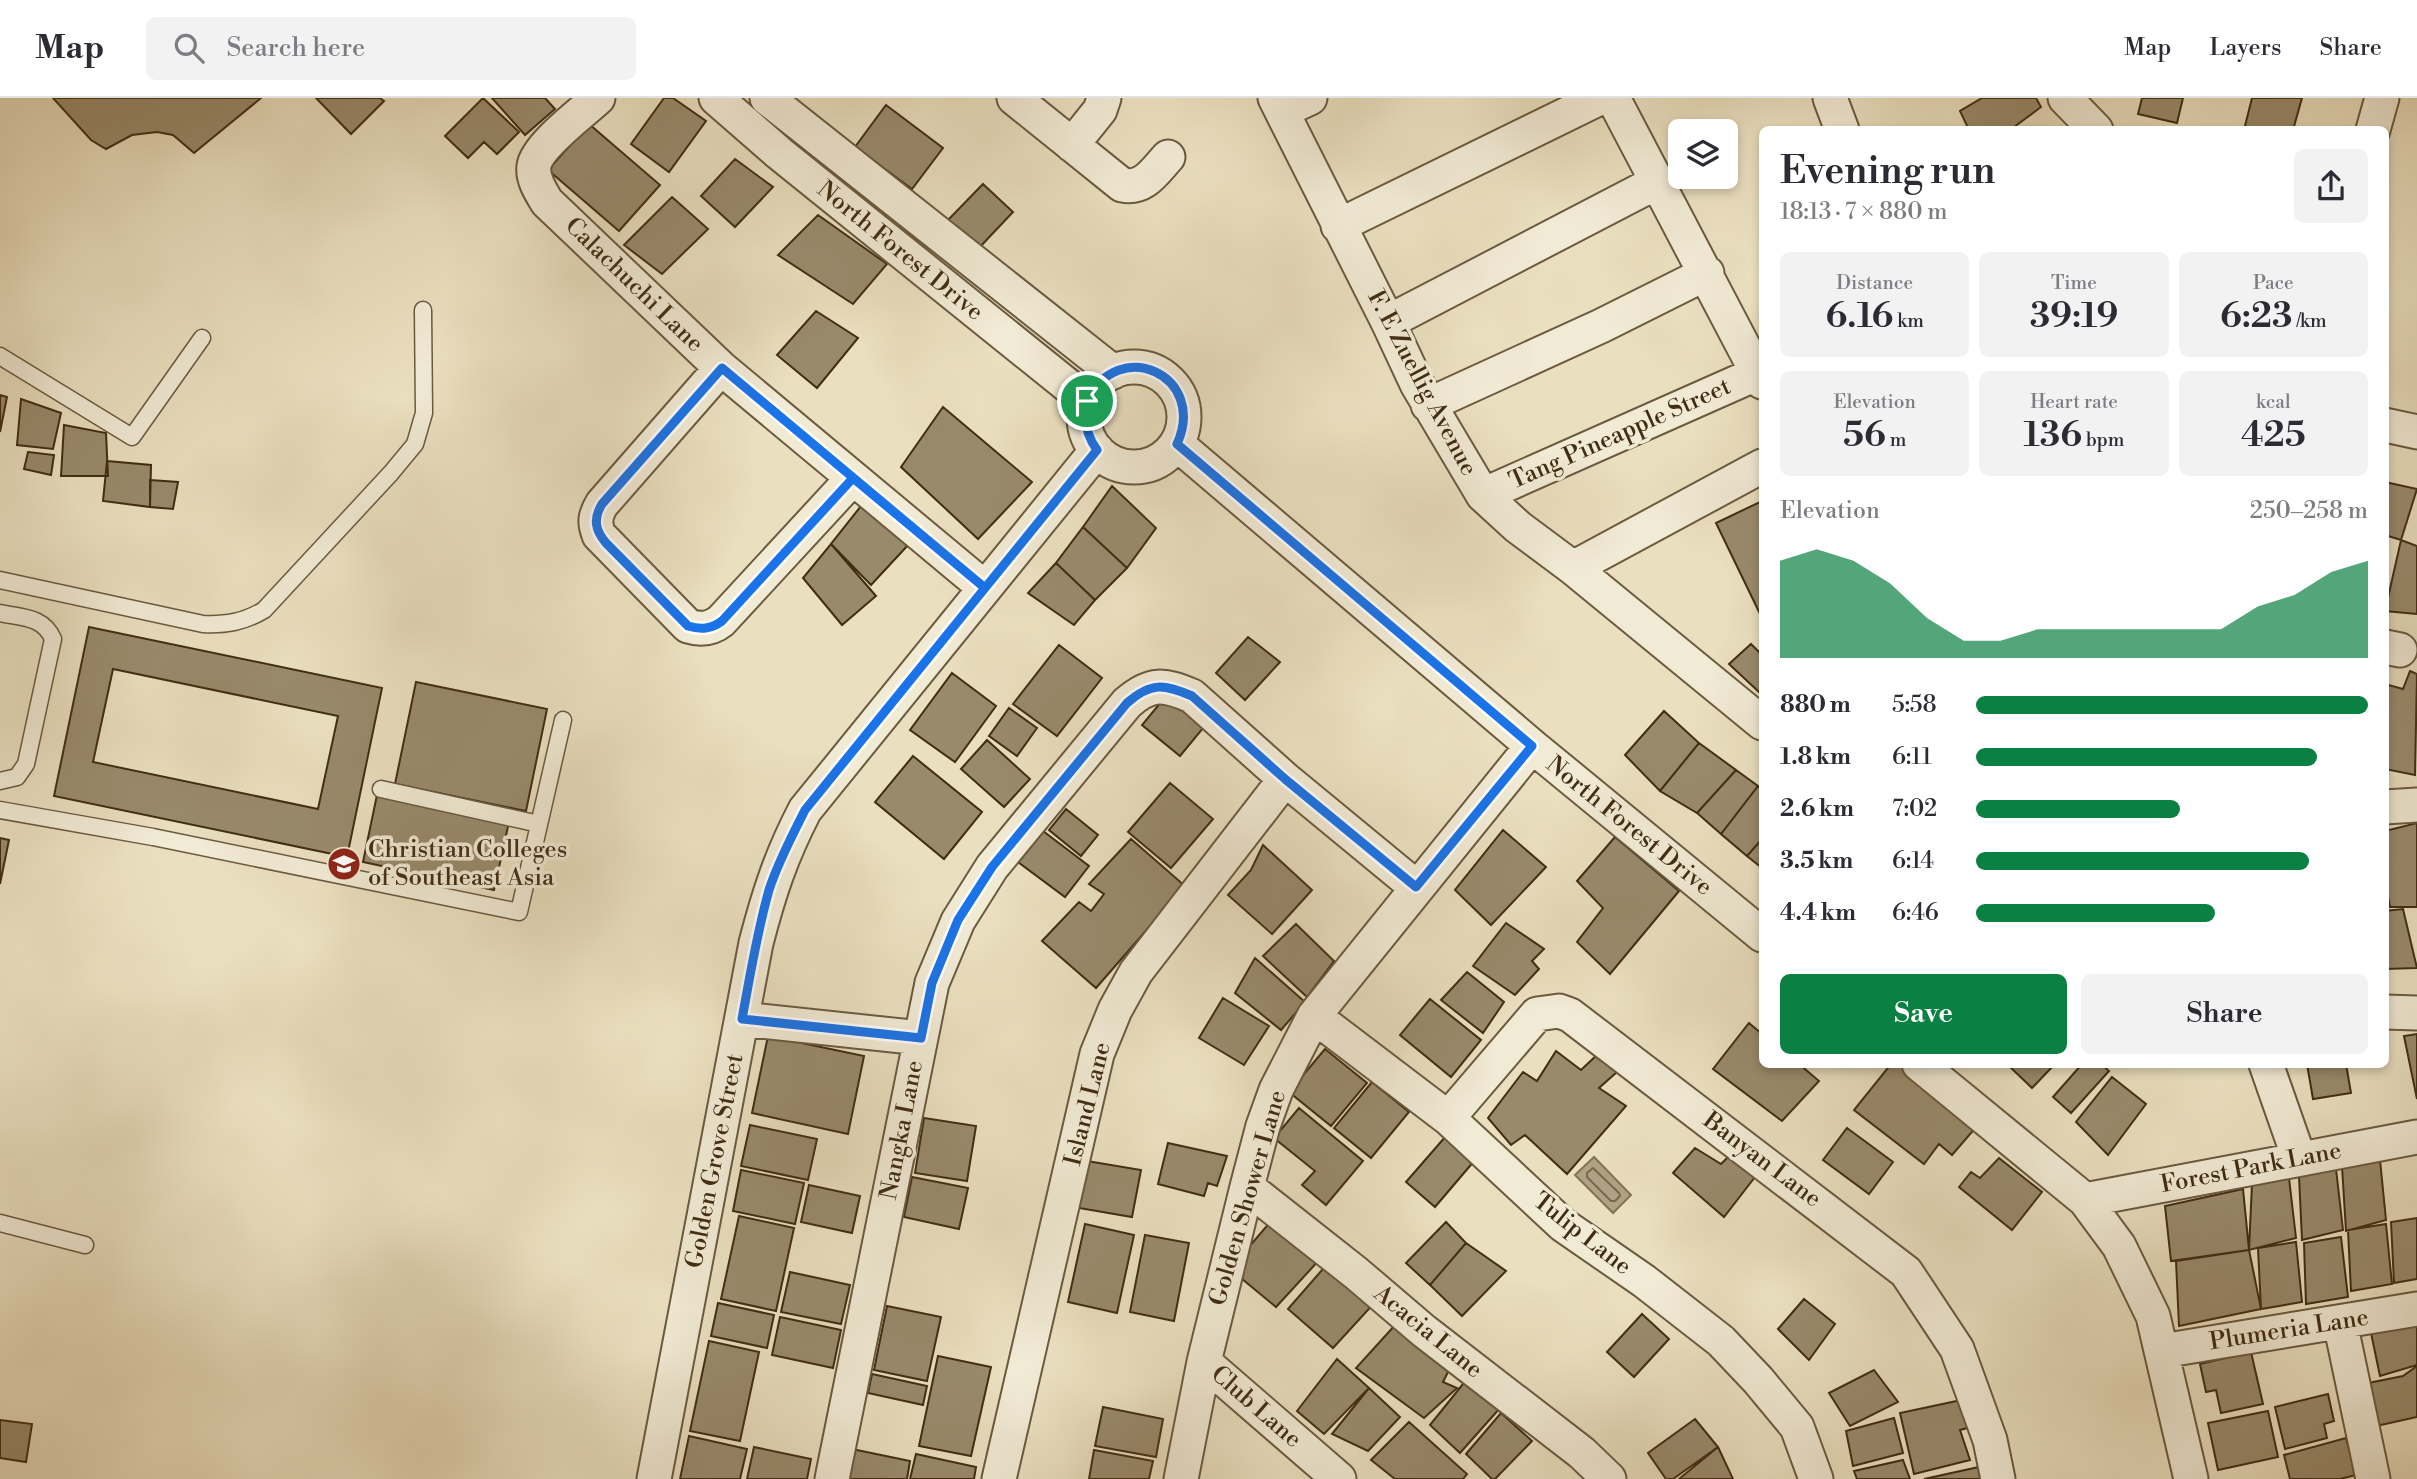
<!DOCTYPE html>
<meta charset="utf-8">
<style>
:root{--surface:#fff;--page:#f2f2f3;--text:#2b2b33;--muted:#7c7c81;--line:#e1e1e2;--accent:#0b8043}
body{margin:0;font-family:"Libre Bodoni",serif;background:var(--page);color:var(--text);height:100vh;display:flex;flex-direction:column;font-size:26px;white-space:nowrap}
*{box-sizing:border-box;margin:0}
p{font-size:23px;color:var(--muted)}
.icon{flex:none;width:38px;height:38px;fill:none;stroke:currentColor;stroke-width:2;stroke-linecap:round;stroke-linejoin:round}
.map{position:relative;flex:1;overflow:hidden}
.panel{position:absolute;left:1759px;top:28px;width:630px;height:942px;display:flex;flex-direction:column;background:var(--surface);border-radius:10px;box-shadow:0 4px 10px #0003}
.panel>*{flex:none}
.buttons{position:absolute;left:1668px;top:21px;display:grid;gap:14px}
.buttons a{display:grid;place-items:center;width:70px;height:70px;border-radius:10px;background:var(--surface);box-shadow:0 4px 10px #0003;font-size:35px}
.pin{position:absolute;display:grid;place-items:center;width:60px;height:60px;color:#fff;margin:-30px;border:4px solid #fff;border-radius:50%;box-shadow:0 2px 7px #0007}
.round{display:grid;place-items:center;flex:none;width:74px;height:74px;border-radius:10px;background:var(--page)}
.head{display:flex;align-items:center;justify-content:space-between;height:119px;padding:0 21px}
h1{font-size:38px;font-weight:600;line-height:52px}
.metrics{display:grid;grid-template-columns:repeat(3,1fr);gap:10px;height:119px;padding:7px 21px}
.metrics div{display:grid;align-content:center;border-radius:10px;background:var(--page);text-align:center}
.metrics b{font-size:35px;font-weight:600}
.metrics small{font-size:19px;font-weight:400}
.metrics p{font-size:19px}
.chart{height:196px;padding:14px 21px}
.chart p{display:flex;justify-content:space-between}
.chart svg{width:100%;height:126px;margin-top:7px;fill:var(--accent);opacity:.7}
.primary-button{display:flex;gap:14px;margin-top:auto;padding:14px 21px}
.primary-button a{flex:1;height:80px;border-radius:10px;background:var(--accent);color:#fff;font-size:28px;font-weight:600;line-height:80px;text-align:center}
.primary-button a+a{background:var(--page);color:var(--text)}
ul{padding:0 21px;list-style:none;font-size:23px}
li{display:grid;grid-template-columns:112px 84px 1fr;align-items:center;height:52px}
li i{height:18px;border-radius:9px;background:var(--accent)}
header{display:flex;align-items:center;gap:42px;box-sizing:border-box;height:98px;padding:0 35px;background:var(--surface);border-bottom:2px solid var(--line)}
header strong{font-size:33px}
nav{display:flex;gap:38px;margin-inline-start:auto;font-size:24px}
.search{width:490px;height:63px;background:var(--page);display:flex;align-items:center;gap:18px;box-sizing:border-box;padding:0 24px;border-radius:10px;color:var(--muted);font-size:26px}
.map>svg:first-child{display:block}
.water{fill:#b1a285;stroke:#847357;stroke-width:2}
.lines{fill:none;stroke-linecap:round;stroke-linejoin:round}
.shore{stroke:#79684c;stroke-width:2}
.building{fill:#998a6c;stroke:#412d13;stroke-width:2;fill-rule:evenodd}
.lane-casing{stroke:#6b5a3e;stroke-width:19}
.street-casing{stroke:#6b5a3e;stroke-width:37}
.lane{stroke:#f1ead5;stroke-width:16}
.street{stroke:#f1ead5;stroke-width:33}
.route-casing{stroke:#fff;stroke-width:14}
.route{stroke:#1a73e8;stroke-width:9}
.labels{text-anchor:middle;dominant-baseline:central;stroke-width:7;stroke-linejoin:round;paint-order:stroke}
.street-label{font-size:24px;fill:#412d13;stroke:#f1ead5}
.poi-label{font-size:24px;fill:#412d13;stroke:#f1ead5;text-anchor:start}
</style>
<header>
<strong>Map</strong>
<div class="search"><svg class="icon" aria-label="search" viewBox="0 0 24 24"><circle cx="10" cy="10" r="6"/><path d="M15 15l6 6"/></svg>Search here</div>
<nav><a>Map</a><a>Layers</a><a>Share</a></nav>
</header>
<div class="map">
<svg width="2417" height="1381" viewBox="0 0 2417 1381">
<rect width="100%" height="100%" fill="#eadfbf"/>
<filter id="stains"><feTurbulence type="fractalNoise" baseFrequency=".00286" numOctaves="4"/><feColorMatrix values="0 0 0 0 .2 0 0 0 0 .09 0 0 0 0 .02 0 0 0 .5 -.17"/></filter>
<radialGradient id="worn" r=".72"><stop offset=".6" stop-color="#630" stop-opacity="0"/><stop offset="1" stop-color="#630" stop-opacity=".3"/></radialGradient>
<path class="water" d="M 1594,1059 L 1631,1097 L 1613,1115 L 1575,1077 Z"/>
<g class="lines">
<path class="shore" d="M 1593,1070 L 1619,1095 L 1620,1098 L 1615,1103 L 1611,1103 L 1587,1079 L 1587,1075 Z"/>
</g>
<path class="building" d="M 53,0 L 261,0 L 194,55 L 173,37 L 157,34 L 132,37 L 106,51 L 91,42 Z
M 316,0 L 380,0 L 384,3 L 351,36 Z
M 483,0 L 519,34 L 497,56 L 484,44 L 468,60 L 445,38 Z
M 492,0 L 545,0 L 555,11 L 525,37 Z
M 664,0 L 673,0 L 706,23 L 669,74 L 631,46 Z
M 1982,0 L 2036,0 L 2041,9 L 2010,32 L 1969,32 L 1960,13 Z
M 2142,0 L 2183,0 L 2177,25 L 2138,16 Z
M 2252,0 L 2302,0 L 2293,32 L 2244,32 Z
M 886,7 L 943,50 L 912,91 L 855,49 Z
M 589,26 L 660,87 L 619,133 L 548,72 Z
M 735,61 L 773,89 L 735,129 L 701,98 Z
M 983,86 L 1013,114 L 978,151 L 948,122 Z
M 672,99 L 708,131 L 662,176 L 624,147 Z
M 818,117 L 887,166 L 853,206 L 778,157 Z
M 816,213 L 858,240 L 817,290 L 777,257 Z
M 0,297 L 7,299 L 0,334 Z
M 21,301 L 61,315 L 53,351 L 17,347 Z
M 943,309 L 1032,384 L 978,441 L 901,369 Z
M 64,327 L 106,335 L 108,378 L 61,378 Z
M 28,354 L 54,357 L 51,377 L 24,371 Z
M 107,363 L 151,367 L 150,409 L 103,403 Z
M 150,382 L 178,384 L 173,411 L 150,409 Z
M 2385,384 L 2417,391 L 2401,442 L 2385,437 Z
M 1112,388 L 1156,430 L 1127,470 L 1083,429 Z
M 1762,403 L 1762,520 L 1716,425 Z
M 861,408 L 909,446 L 871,487 L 831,446 Z
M 1083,429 L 1127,470 L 1095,502 L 1056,465 Z
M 2401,442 L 2417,448 L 2417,516 L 2385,513 Z
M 831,446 L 876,498 L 842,527 L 803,480 Z
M 1056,465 L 1095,502 L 1074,527 L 1028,495 Z
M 89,529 L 382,590 L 347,759 L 54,698 ZM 113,571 L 338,618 L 318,711 L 93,664 Z
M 1248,539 L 1280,564 L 1245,602 L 1216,575 Z
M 1751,546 L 1762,557 L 1762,592 L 1760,595 L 1729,566 Z
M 1059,547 L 1102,580 L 1057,638 L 1013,606 Z
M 2410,573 L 2417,576 L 2415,677 L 2385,671 L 2385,586 L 2403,591 Z
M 952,575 L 996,608 L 955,664 L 910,632 Z
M 416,584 L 547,611 L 526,713 L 395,686 Z
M 1166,598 L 1204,629 L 1180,658 L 1142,627 Z
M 1009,610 L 1037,630 L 1017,658 L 989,638 Z
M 1664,613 L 1699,645 L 1660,693 L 1625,657 Z
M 987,642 L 1030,681 L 1004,709 L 961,671 Z
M 1699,645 L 1736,672 L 1697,715 L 1660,693 Z
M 913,658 L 982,714 L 944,761 L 875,704 Z
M 1736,672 L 1758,688 L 1721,736 L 1697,715 Z
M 1170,685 L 1213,721 L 1171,770 L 1128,734 Z
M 1758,688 L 1762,692 L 1762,741 L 1747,758 L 1721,736 Z
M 377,697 L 509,724 L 494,792 L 363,764 Z
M 1066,711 L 1098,737 L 1081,758 L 1049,732 Z
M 2417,725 L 2417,809 L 2390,809 L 2385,782 L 2385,733 Z
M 1503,732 L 1546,769 L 1491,827 L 1455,792 Z
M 1043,733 L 1089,768 L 1065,799 L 1018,764 Z
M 1615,739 L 1679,793 L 1610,876 L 1577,844 L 1603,810 L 1577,783 Z
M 0,740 L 9,742 L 0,786 Z
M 1131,741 L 1185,788 L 1096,890 L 1042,843 L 1079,804 L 1091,813 L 1104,796 L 1089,786 Z
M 1762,741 L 1762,770 L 1747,758 Z
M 1263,747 L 1312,792 L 1272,836 L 1228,797 L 1251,772 Z
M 2403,811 L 2417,870 L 2385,871 L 2385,813 Z
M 1506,825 L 1544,851 L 1532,863 L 1539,871 L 1515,897 L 1473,868 Z
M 1296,826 L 1334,863 L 1307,899 L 1263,858 Z
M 1255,860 L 1305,904 L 1281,932 L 1235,895 Z
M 1467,874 L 1504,904 L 1483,935 L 1441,902 Z
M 1223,900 L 1269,928 L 1244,967 L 1199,940 Z
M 1430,901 L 1481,942 L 1451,979 L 1400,937 Z
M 1749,925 L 1762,936 L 1762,966 L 1799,966 L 1819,983 L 1782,1023 L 1713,971 Z
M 2417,936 L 2417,1001 L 2404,938 Z
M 768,938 L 864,958 L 848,1036 L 752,1015 Z
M 1325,951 L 1367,985 L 1331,1028 L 1289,994 Z
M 1556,953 L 1581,972 L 1598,956 L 1617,974 L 1599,990 L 1626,1008 L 1567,1076 L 1525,1037 L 1511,1047 L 1488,1020 L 1523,974 L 1537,983 Z
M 1891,966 L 1900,966 L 1978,1027 L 1952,1057 L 1939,1046 L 1924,1066 L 1854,1012 Z
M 2007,966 L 2055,966 L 2032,990 Z
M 2082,966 L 2101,966 L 2109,973 L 2071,1015 L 2053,999 Z
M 2307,966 L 2346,966 L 2351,995 L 2313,1001 Z
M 2112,979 L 2146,1006 L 2108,1057 L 2076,1024 Z
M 1372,984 L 1409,1014 L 1371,1060 L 1334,1030 Z
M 1299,1010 L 1363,1063 L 1326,1107 L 1302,1087 L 1315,1073 L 1274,1040 Z
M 924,1020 L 976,1028 L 967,1083 L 915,1075 Z
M 750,1027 L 817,1041 L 808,1082 L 741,1068 Z
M 1847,1030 L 1893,1064 L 1869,1096 L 1823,1062 Z
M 1446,1038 L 1475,1062 L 1435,1109 L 1406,1084 Z
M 1168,1045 L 1227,1058 L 1217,1088 L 1208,1085 L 1204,1098 L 1158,1086 Z
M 1695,1050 L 1721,1066 L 1730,1057 L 1755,1079 L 1724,1119 L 1673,1075 Z
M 1999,1060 L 2042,1094 L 2012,1132 L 1959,1089 L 1971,1074 L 1980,1080 Z
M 2380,1062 L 2386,1122 L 2346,1133 L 2342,1068 Z
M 1087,1063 L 1141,1072 L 1132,1119 L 1079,1110 Z
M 2336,1071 L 2343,1132 L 2302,1142 L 2299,1078 Z
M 741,1072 L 804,1085 L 795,1126 L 733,1113 Z
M 912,1079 L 968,1090 L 959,1131 L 904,1119 Z
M 2289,1080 L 2296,1140 L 2249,1152 L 2252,1086 Z
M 809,1087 L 860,1098 L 852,1135 L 801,1124 Z
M 2243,1091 L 2249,1152 L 2171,1163 L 2165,1108 Z
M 739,1118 L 794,1130 L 776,1213 L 721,1201 Z
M 2417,1120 L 2417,1181 L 2394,1185 L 2391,1124 Z
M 1271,1123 L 1321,1160 L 1276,1209 L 1230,1171 Z
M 1446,1124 L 1466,1145 L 1430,1187 L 1406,1165 Z
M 1085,1126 L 1134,1137 L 1117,1215 L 1068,1204 Z
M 2386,1126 L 2392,1186 L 2351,1193 L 2348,1132 Z
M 1145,1137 L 1189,1145 L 1174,1223 L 1130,1214 Z
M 2341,1139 L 2348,1199 L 2306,1206 L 2304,1145 Z
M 2296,1144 L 2302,1204 L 2261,1211 L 2258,1150 Z
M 1466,1145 L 1506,1173 L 1462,1218 L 1430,1187 Z
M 2249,1152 L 2261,1211 L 2179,1228 L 2176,1163 Z
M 1329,1164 L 1378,1201 L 1333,1250 L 1288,1211 Z
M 790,1174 L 850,1187 L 841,1226 L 781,1214 Z
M 1804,1201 L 1835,1226 L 1809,1262 L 1778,1231 Z
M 718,1205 L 774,1217 L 767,1250 L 711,1238 Z
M 887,1208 L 941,1219 L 927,1283 L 874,1272 Z
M 1642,1216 L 1669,1241 L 1634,1279 L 1607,1254 Z
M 780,1219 L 841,1232 L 833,1270 L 772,1257 Z
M 1397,1225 L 1450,1270 L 1443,1284 L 1457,1290 L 1424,1320 L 1356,1270 Z
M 2417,1226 L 2417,1267 L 2380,1278 L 2371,1235 Z
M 709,1243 L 759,1254 L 740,1343 L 690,1333 Z
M 2251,1254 L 2263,1306 L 2221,1315 L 2216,1292 L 2206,1294 L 2200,1266 Z
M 938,1258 L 991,1269 L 971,1358 L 919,1348 Z
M 1337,1261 L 1369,1290 L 1324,1336 L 1297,1313 Z
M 2417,1268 L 2417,1319 L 2367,1330 L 2358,1287 L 2403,1278 Z
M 1874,1272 L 1898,1304 L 1850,1328 L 1829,1295 Z
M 872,1276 L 927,1288 L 923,1307 L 868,1295 Z
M 1467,1281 L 1500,1310 L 1460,1355 L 1430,1327 Z
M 1369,1290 L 1400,1319 L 1368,1353 L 1332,1336 Z
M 2328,1296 L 2334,1323 L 2324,1326 L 2327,1340 L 2285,1351 L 2275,1309 Z
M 1971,1300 L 1979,1327 L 1960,1332 L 1970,1362 L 1914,1376 L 1900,1315 Z
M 1103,1309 L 1163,1321 L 1156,1359 L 1095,1348 Z
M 2268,1313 L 2278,1359 L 2218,1372 L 2208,1325 Z
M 1501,1315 L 1532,1343 L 1495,1381 L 1492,1381 L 1466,1356 Z
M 1894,1320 L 1903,1355 L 1853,1368 L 1846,1333 Z
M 1695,1321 L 1718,1349 L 1673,1381 L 1666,1381 L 1648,1355 Z
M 0,1322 L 32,1326 L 26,1364 L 0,1360 Z
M 1409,1324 L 1467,1376 L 1463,1381 L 1395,1381 L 1371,1362 Z
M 689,1338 L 747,1351 L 740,1381 L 680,1381 Z
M 2346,1340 L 2356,1377 L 2340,1381 L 2290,1381 L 2284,1357 Z
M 754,1349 L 811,1361 L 807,1381 L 747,1381 Z
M 1718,1349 L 1733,1381 L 1679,1381 Z
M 852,1351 L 910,1363 L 907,1381 L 845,1381 Z
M 1094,1352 L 1153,1363 L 1149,1381 L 1089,1381 Z
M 916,1356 L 976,1369 L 974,1381 L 910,1381 Z
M 1903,1362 L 1910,1381 L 1857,1381 L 1854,1373 Z
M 1988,1367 L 1990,1381 L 1924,1381 Z"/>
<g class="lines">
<defs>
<path id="lane" d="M 0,258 L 132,339 L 202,240
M 0,482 L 203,526 C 226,527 244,524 264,512 L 391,375 L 415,346 L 424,315 L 423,212
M 0,515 C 22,520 43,518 53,541 L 26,666 L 17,679 L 0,683
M 381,691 L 539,726
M 0,712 L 153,739 L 519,814 L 563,622
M 0,1125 L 85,1147"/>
<path id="street" d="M 598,0 C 582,15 537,48 534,68 C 532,81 541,94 547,104 L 721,270 L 985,490
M 716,0 L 779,55 L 1087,303
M 767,0 L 1113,274
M 1014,0 L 1122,87 C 1144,92 1155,73 1168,59
M 1275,0 L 1388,224 L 1417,286 L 1483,397 L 1518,429 L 1573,470 L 1762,625
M 1613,0 L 1762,284
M 1830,0 L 1842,32
M 2065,0 L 2096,32
M 1282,13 L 1310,0
M 2373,32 L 2382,0
M 1072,47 L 1100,12 L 1104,0
M 1338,128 L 1600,0
M 1388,224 L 1657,84
M1084 319a50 50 0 1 1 100 0a50 50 0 1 1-100 0Z
M 721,270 L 602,406 C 595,418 594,424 599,437 L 688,528 C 701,532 711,531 721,523 L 853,380
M 1428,307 L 1601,228 L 1707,175
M 2385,327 L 2417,334
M 1177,346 L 1532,648 L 1762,837
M 1483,397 L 1758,275
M 1573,470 L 1762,368
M 2385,549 L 2400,552
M 2385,709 L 2417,707
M 2385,914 L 2417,915
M 1314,918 L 1448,1020 L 1563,1127 L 1644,1183 L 1721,1243 L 1758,1282 L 1797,1329 L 1816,1381
M 742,921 L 921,940
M 1919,966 L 2085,1102 L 2119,1148 L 2153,1218 L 2191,1381
M 2266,966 L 2299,1060
M 1448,1020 L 1537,916 L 1559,913 L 1570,917 L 1906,1174 L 1957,1251 L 1990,1342 L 1998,1381
M 1247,1089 L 1356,1175 L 1424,1233 L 1582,1355 L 1609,1381
M 2085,1102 L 2417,1039
M 2340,1224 L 2373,1381
M 2162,1253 L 2417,1211
M 1204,1264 L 1339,1381
M 654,1381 L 756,845 C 769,795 781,758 805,712 L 1097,352
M 832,1381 L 932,885 L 958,823 L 992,769 L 1127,605 C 1151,584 1164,586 1192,598 L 1285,681 L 1416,789
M 999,1381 L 1097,956 L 1115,912 L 1136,874 L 1285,681
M 1181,1381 L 1204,1264 L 1247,1089 L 1263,1028 L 1276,992 L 1314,918 L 1532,648"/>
</defs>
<use href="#lane" class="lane-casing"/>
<use href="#street" class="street-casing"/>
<use href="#lane" class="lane"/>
<use href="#street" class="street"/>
</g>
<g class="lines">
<defs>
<path id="route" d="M 1087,303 C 1083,322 1086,337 1097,352 L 985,490 L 853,380 L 722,523 C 711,531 701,532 688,528 L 606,445 C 595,432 593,421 602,406 L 722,270 L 985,490 L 805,712 C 792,738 778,764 769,792 C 757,834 750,878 742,921 L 921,940 L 932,885 L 958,822 L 992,769 L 1127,605 C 1151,584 1164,586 1192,598 L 1285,681 L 1416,789 L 1532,648 L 1177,346 C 1208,277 1118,237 1087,303"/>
</defs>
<use href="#route" class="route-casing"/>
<use href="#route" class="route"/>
</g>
<defs>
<symbol id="university-disc" viewBox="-11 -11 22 22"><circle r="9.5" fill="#8f2418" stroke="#f1ead5"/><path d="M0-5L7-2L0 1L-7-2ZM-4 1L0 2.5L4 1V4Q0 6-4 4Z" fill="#fff"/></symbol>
</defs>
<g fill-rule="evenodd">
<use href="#university-disc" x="325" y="747" width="38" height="38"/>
</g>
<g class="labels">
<g class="street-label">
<text transform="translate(900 153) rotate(39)">North Forest Drive</text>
<text transform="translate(634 187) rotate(44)">Calachuchi Lane</text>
<text transform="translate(1422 285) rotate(62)">F. E Zuellig Avenue</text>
<text transform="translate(1620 336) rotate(-24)">Tang Pineapple Street</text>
<text transform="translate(1629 728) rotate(39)">North Forest Drive</text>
<text transform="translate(1088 1006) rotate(-76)">Island Lane</text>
<text transform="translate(902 1032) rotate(-79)">Nangka Lane</text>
<text transform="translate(1762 1062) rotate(37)">Banyan Lane</text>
<text transform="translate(715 1063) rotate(-79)">Golden Grove Street</text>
<text transform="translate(2251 1070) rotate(-11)">Forest Park Lane</text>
<text transform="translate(1248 1100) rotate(-74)">Golden Shower Lane</text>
<text transform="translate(1582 1136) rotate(38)">Tulip Lane</text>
<text transform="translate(2289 1232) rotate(-9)">Plumeria Lane</text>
<text transform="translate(1428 1234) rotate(39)">Acacia Lane</text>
<text transform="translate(1256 1309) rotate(41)">Club Lane</text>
</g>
<g class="poi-label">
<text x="368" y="752">Christian Colleges<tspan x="368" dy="28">of Southeast Asia</tspan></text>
</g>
</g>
<rect width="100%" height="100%" filter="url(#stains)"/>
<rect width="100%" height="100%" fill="url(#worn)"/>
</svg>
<div class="buttons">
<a><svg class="icon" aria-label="layers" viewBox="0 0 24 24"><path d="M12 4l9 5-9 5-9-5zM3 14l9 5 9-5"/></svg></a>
</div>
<div class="pin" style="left:1087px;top:303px;background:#1e9e55"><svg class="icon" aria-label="arrive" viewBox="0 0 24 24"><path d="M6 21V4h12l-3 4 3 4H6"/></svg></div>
<section class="panel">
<div class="head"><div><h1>Evening run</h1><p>18:13 · 7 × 880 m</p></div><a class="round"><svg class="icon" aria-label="share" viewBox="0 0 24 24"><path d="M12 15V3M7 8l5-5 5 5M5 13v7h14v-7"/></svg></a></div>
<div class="metrics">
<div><p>Distance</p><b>6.16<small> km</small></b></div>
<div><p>Time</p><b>39:19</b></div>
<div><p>Pace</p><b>6:23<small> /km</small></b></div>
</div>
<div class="metrics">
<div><p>Elevation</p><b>56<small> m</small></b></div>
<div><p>Heart rate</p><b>136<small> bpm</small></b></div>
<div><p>kcal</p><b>425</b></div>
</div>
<div class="chart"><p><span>Elevation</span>250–258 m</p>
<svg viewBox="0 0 160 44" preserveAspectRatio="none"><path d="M0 44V10L10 6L20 10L30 18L40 30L50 38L60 38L70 34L80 34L90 34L100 34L110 34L120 34L130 26L140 22L150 14L160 10V44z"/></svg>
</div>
<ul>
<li><b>880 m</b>5:58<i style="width:100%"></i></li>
<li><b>1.8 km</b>6:11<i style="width:87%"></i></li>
<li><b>2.6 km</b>7:02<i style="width:52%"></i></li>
<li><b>3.5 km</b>6:14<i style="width:85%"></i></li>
<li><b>4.4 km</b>6:46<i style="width:61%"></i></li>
</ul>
<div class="primary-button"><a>Save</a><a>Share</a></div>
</section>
</div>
